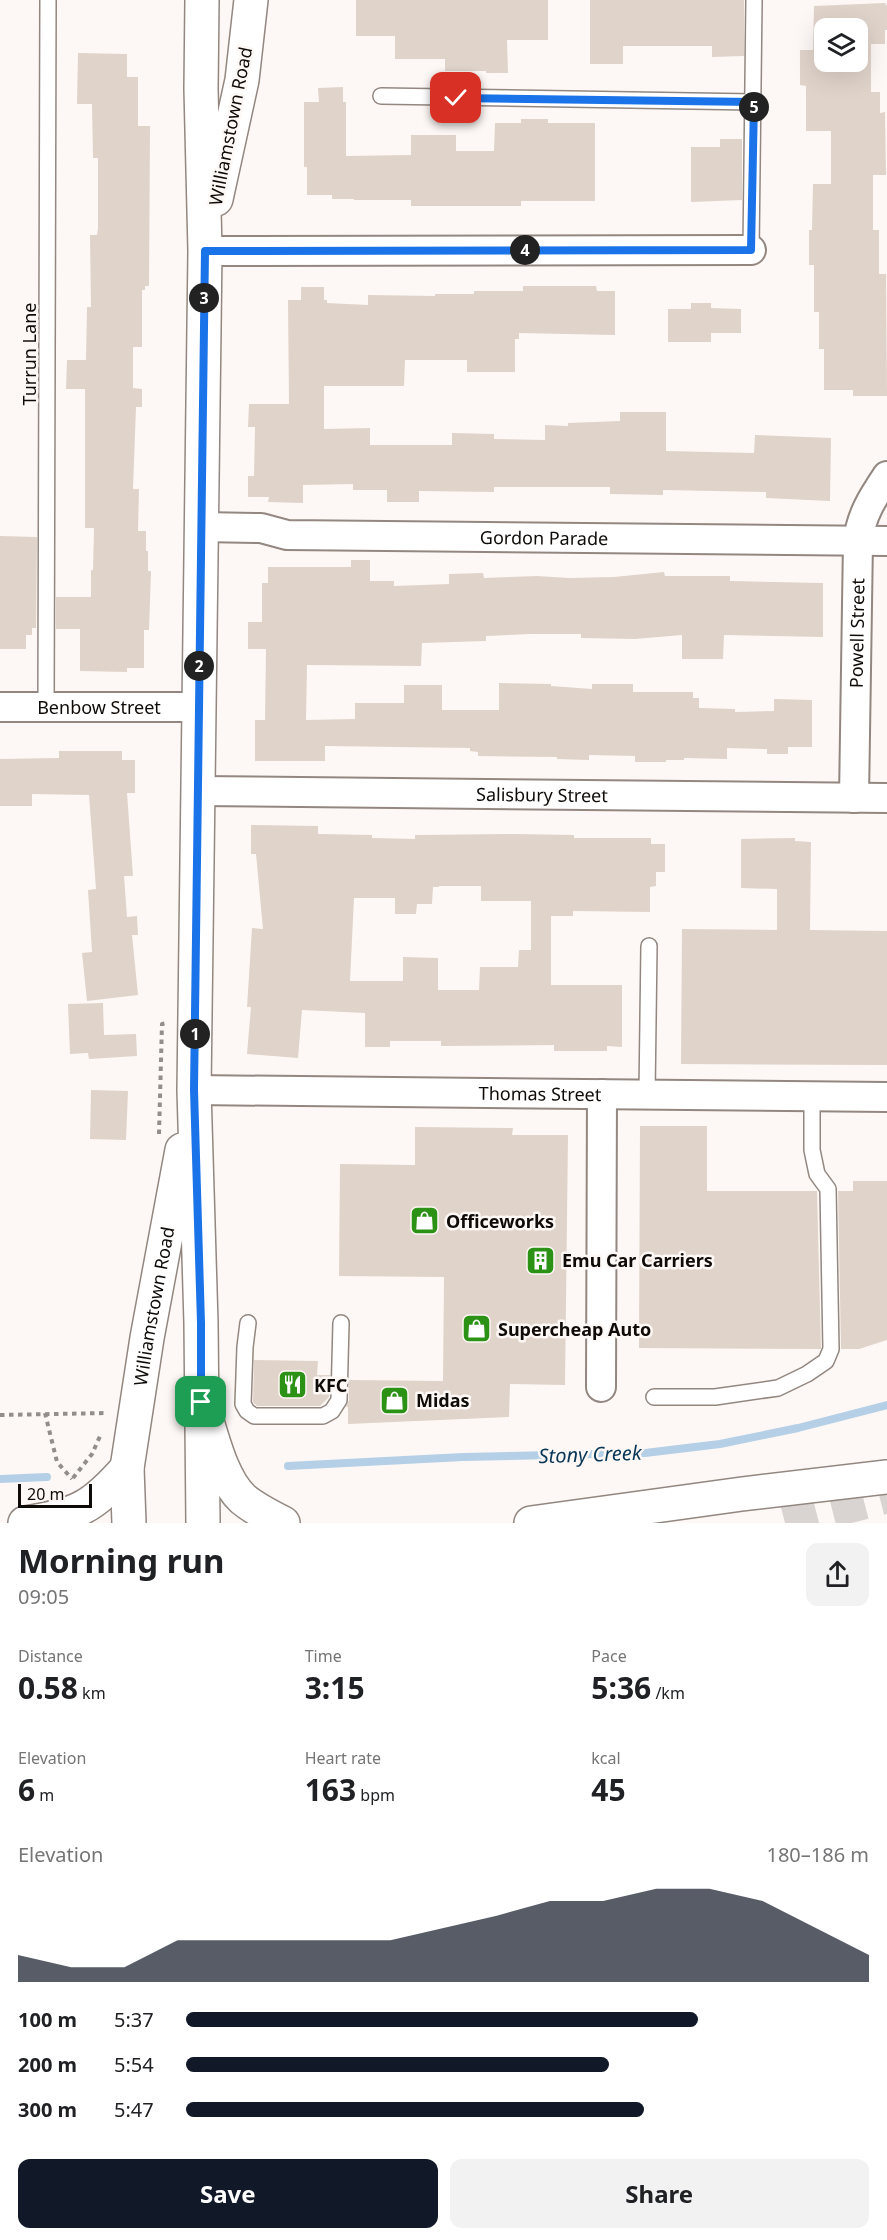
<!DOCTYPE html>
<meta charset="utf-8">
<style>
:root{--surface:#fff;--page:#f2f2f2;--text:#202124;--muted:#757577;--accent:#111827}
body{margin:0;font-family:"Noto Sans",sans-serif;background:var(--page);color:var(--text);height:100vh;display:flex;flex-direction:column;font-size:22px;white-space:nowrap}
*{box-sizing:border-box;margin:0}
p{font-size:20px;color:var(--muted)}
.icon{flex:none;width:33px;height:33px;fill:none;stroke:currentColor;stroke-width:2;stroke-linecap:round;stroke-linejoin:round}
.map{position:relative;height:1523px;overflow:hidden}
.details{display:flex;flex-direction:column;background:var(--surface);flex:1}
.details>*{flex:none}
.fabs{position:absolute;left:814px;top:18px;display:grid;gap:12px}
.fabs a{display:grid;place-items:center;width:54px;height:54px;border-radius:12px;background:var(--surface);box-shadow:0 6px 24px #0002;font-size:30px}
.scale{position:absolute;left:18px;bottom:15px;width:74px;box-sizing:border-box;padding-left:6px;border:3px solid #0f0b08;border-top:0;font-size:16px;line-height:21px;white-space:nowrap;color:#0f0b08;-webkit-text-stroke:4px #fdf8f5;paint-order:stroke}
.pin{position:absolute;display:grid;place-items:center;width:51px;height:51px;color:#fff;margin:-26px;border-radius:12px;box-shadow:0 3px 9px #0006}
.km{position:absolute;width:30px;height:30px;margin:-15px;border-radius:50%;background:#222;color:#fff;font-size:16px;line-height:30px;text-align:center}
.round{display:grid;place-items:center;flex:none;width:63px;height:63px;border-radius:12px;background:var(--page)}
.summary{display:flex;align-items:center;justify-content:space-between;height:102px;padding:0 18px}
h1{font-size:33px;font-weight:700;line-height:45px}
.stats{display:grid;grid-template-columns:repeat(3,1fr);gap:9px;height:102px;padding:6px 18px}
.stats div{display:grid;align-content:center}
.stats b{font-size:30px;font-weight:700}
.stats small{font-size:16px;font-weight:400}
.stats p{font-size:16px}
.chart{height:168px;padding:12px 18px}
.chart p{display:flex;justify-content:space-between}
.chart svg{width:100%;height:108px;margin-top:6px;fill:var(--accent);opacity:.7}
.action{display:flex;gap:12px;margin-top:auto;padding:12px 18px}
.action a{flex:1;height:69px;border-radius:12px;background:var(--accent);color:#fff;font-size:24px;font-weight:700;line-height:69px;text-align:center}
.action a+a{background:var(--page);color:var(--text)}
ul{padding:0 18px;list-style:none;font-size:20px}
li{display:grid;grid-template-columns:96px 72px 1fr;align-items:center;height:45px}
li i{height:15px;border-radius:8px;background:var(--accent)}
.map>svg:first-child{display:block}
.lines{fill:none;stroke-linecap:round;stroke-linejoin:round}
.stream{stroke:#b4cfe6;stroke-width:8}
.building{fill:#e0d3ca;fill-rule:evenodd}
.motorway-tunnel{stroke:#d9d4d1;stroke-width:33;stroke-dasharray:33 16;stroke-linecap:butt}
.service-casing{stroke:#938780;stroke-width:18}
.minor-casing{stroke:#938780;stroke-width:32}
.primary-casing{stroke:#938780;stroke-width:36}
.motorway-casing{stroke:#938780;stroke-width:36}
.path{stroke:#928e8b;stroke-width:4;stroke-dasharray:4.5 4.5;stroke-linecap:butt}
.service{stroke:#fff;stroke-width:15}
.minor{stroke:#fff;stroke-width:28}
.primary{stroke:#fff;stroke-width:33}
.motorway{stroke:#fff;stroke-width:33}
.route-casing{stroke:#fff;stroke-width:12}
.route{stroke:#1a73e8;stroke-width:8}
.labels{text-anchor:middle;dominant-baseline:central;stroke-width:5;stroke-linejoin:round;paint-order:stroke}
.street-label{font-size:18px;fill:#0f0b08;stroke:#fdf8f5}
.poi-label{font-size:18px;font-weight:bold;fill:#0f0b08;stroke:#fdf8f5;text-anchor:start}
.water-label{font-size:20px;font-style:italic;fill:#093656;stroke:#fdf8f5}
</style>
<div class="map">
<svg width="887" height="1523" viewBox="0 0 887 1523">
<rect width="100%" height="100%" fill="#fdf8f5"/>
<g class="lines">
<path class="stream" d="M 288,1466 L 463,1457 L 645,1453 L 720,1444 L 798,1428 L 887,1405
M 0,1479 L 47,1477"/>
</g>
<path class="building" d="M 356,0 L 548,0 L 548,40 L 507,40 L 508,73 L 486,73 L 486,71 L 445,71 L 445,59 L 395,59 L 395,36 L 356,36 Z
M 590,0 L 744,0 L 744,56 L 712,57 L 712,46 L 623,46 L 623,64 L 590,64 Z
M 885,3 L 887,6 L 887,30 L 885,30 L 885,44 L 871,44 L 871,92 L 880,92 L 880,113 L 885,112 L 886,175 L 873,175 L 873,230 L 879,230 L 879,274 L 886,274 L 887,396 L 853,396 L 853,390 L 824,390 L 824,349 L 819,349 L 819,312 L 814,312 L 814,265 L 809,265 L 809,230 L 812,230 L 813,184 L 831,184 L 831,131 L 806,131 L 806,86 L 800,85 L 800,50 L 813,50 L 814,6 ZM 825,28 L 858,28 L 858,62 L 825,62 Z
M 78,53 L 127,54 L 127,77 L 138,77 L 138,126 L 150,126 L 149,286 L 145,286 L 145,290 L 142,290 L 142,347 L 133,347 L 133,388 L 142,389 L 142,407 L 136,407 L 133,489 L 139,489 L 138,531 L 146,531 L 146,551 L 148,551 L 148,571 L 151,571 L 149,630 L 144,630 L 144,668 L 127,668 L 127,672 L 80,671 L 80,629 L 56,629 L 56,597 L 91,597 L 91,570 L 93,570 L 94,528 L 85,528 L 85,389 L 66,389 L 67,360 L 86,360 L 87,307 L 91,307 L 90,235 L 97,235 L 98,228 L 98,158 L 93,158 L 92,104 L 77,104 Z
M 343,87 L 343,102 L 346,102 L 346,156 L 411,155 L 411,135 L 456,135 L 456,151 L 494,151 L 495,123 L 521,123 L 521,119 L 548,119 L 548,123 L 595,123 L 595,201 L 521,201 L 521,206 L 411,206 L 411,200 L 354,200 L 354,199 L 332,199 L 332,195 L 307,195 L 307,167 L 304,167 L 304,102 L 319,102 L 318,88 Z
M 720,139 L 742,139 L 742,200 L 691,202 L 691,147 L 720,147 Z
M 523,286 L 596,286 L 597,291 L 615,291 L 615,335 L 519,333 L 519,339 L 515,339 L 515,372 L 467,372 L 467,360 L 405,360 L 404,386 L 324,386 L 324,429 L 370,428 L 370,445 L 452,445 L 452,433 L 494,434 L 494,439 L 545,440 L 545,425 L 568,426 L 568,423 L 620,421 L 620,412 L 666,412 L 666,451 L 754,453 L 755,435 L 831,438 L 830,501 L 766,498 L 766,492 L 663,490 L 663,495 L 610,494 L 610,487 L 494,487 L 494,492 L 419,491 L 419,502 L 387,502 L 387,490 L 353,490 L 353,484 L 303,485 L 303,503 L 268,502 L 269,497 L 248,497 L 248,476 L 254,476 L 255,427 L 248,427 L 249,404 L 289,404 L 288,300 L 301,300 L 301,287 L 324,287 L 324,300 L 327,300 L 327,303 L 368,305 L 368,295 L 435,296 L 435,294 L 474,294 L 474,291 L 523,291 Z
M 691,303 L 711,303 L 711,308 L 741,309 L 741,333 L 711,333 L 711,342 L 668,342 L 668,309 L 691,309 Z
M 0,536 L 37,537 L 36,628 L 32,628 L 32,635 L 26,635 L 26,649 L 0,649 Z
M 351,560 L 370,560 L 370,581 L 394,581 L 394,586 L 449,584 L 449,574 L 483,573 L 484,578 L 537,576 L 569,578 L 614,577 L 664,572 L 665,576 L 730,576 L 730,581 L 823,583 L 823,637 L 724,635 L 723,659 L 682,659 L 682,635 L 635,639 L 581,638 L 581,634 L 530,634 L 486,636 L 486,641 L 422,643 L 421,666 L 307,665 L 306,720 L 355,719 L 355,703 L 404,703 L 404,685 L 442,685 L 442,710 L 499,710 L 499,683 L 551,684 L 551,686 L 592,689 L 592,684 L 633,684 L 633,692 L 693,692 L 693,698 L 699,698 L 699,708 L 735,709 L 735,712 L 774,711 L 774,699 L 812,700 L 812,747 L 788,747 L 788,754 L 767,754 L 767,749 L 727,748 L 727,759 L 684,758 L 684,760 L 666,760 L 666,762 L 635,762 L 635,756 L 589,755 L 589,760 L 557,759 L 557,757 L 478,756 L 478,752 L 470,751 L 470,748 L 325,746 L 325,761 L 255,761 L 255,720 L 265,720 L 266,649 L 248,649 L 248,622 L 262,622 L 262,583 L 268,583 L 268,567 L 351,567 Z
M 59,751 L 122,751 L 122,760 L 135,760 L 135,793 L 127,793 L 133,876 L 124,876 L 127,917 L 137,916 L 138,935 L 132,935 L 138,995 L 87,1001 L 82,953 L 92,952 L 88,890 L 96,889 L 89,795 L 32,794 L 32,806 L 0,806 L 0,759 L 59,758 Z
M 251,825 L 318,826 L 318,834 L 372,835 L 372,838 L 415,839 L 415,835 L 515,834 L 574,835 L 574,838 L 651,838 L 651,844 L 665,844 L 665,872 L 656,872 L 656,886 L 650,887 L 650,912 L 573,911 L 573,916 L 551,916 L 551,985 L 622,985 L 622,1047 L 607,1046 L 607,1051 L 554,1051 L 554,1045 L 441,1046 L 441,1041 L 390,1041 L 390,1047 L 365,1047 L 365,1013 L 302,1010 L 298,1058 L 247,1054 L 251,1007 L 247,1007 L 252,928 L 263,929 L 256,854 L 251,854 ZM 439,886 L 481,886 L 481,901 L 531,901 L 531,950 L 519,950 L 518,967 L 480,967 L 479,990 L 438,990 L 438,958 L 403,957 L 403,981 L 350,981 L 354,898 L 395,898 L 395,914 L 416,914 L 417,904 L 432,904 L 433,887 L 439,887 Z
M 795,838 L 795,841 L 811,842 L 810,930 L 887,931 L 887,1065 L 681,1064 L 682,929 L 777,930 L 777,889 L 741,888 L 741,839 Z
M 103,1003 L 104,1035 L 136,1034 L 137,1056 L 89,1059 L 88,1053 L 70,1054 L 68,1004 Z
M 91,1090 L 128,1091 L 126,1140 L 90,1139 Z
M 640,1126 L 707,1126 L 707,1191 L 817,1191 L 821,1349 L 639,1348 Z
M 415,1127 L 513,1128 L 512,1135 L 568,1135 L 565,1385 L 510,1384 L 509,1417 L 348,1424 L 348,1407 L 346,1407 L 349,1400 L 349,1380 L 443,1381 L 444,1277 L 339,1276 L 340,1164 L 415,1165 Z
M 853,1181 L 887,1181 L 887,1340 L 859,1349 L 841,1349 L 838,1191 L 853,1191 Z
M 254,1360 L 318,1361 L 317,1375 L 330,1375 L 329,1397 L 320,1406 L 257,1406 L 253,1402 Z"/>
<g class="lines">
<path class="motorway-tunnel" d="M 785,1523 L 887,1497"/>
<defs>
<path id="service" d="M 381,96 L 754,102
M 751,250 L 754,0
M 46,707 L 48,0
M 647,1094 L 649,946
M 248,1323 L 245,1347 L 243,1404 L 247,1411 L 254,1416 L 323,1416 L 332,1411 L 339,1400 L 341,1323
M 654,1397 L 715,1397 L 778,1388 L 807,1374 L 826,1361 L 831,1349 L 828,1189 L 817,1174 L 812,1150 L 812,1096"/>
<g id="minor">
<path d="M 205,251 L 751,250"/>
<path id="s1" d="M 201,527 L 261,528 L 287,535 L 887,541"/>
<path id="s2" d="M 0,707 L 198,707"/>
<path id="s3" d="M 197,791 L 887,798"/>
<path id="s4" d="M 854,798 L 858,541 C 861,515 873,497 887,476"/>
<path id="s5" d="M 194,1090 L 887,1097"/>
<path d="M 601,1387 L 602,1094"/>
</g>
<g id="primary">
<path d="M 202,0 L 201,89 L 205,251 L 194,1090 L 201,1323 L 203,1523"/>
<path d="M 216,199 L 242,80 L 251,0"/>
<path id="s6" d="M 129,1523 L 127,1468 L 147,1338 L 182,1150"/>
</g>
<path id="motorway" d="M 201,1402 C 211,1431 220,1478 243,1499 C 255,1509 269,1516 283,1523
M 25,1523 C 77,1515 92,1508 127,1468
M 531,1523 L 742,1494 L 887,1477"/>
</defs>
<use href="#service" class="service-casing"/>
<use href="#minor" class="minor-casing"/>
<use href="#primary" class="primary-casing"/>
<use href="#motorway" class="motorway-casing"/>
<path class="path" d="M 159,1134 L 162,1024 L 167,1023
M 45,1413 L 57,1462 L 72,1479
M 0,1415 L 108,1413
M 73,1478 L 92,1454 L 101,1434"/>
<use href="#service" class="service"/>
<use href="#minor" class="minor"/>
<use href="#primary" class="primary"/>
<use href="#motorway" class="motorway"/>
</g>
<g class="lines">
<defs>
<path id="route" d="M 201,1402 L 201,1323 L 194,1090 L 205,251 L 751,250 L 754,102 L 456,98"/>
</defs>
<use href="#route" class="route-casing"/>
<use href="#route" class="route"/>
</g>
<defs>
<symbol id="shop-square" viewBox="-11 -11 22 22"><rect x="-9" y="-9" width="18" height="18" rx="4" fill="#2b9216" stroke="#fdf8f5"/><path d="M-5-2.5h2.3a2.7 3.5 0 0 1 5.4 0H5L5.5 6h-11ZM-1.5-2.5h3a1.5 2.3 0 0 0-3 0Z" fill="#fff"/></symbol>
<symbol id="building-square" viewBox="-11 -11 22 22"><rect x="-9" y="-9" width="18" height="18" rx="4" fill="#2b9216" stroke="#fdf8f5"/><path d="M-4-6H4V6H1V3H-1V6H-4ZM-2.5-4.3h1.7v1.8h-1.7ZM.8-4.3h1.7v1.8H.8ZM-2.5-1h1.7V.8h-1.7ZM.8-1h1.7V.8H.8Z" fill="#fff"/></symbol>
<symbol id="restaurant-square" viewBox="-11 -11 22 22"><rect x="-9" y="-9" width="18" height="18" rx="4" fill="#2b9216" stroke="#fdf8f5"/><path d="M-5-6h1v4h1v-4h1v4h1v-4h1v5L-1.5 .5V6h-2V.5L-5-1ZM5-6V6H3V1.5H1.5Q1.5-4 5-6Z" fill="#fff"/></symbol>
</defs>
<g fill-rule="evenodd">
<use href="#shop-square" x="408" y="1204" width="33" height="33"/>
<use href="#building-square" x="524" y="1244" width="33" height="33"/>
<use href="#shop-square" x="460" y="1312" width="33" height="33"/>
<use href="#restaurant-square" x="276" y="1368" width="33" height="33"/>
<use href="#shop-square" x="378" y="1384" width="33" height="33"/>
</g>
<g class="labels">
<g class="street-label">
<text transform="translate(230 126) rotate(-79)">Williamstown Road</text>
<text transform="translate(29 354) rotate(-90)">Turrun Lane</text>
<text stroke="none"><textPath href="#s1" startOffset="344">Gordon Parade</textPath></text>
<text stroke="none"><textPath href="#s4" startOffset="165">Powell Street</textPath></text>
<text stroke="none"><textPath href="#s2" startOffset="99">Benbow Street</textPath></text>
<text stroke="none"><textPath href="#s3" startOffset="345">Salisbury Street</textPath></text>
<text stroke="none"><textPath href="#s5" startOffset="346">Thomas Street</textPath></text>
<text stroke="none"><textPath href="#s6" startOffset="219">Williamstown Road</textPath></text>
</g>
<g class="poi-label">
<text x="446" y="1221">Officeworks</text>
<text x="562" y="1260">Emu Car Carriers</text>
<text x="498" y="1329">Supercheap Auto</text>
<text x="314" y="1385">KFC</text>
<text x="416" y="1400">Midas</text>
</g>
<g class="water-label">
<text transform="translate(590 1454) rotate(-2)">Stony Creek</text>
</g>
</g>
</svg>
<div class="fabs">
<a><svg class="icon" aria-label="layers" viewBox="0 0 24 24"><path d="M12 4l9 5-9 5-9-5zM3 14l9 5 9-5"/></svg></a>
</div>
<div class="scale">20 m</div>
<div class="pin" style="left:201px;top:1402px;background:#1e9e55"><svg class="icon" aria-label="arrive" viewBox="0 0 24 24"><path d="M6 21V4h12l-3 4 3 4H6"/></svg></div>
<div class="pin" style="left:456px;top:98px;background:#d93025"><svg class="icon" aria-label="check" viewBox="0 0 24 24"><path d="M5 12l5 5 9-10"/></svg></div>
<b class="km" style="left:195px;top:1034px">1</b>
<b class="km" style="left:199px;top:666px">2</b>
<b class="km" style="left:204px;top:298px">3</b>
<b class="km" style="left:525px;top:250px">4</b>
<b class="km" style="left:754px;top:107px">5</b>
</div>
<section class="details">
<div class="summary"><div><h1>Morning run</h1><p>09:05</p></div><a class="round"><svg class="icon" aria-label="share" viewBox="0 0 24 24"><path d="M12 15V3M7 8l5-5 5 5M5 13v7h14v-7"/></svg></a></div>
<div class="stats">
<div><p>Distance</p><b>0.58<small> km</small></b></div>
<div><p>Time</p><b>3:15</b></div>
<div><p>Pace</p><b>5:36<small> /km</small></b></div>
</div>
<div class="stats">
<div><p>Elevation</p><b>6<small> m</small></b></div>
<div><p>Heart rate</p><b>163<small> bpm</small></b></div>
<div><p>kcal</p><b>45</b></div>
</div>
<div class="chart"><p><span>Elevation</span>180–186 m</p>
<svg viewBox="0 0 160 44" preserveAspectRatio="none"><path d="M0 44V33L10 38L20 38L30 27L40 27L50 27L60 27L70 27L80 22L90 17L100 11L110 11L120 6L130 6L140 11L150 22L160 33V44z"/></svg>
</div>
<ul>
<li><b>100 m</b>5:37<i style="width:75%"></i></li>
<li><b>200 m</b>5:54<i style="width:62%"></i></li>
<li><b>300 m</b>5:47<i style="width:67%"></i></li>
</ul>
<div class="action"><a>Save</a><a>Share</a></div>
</section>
